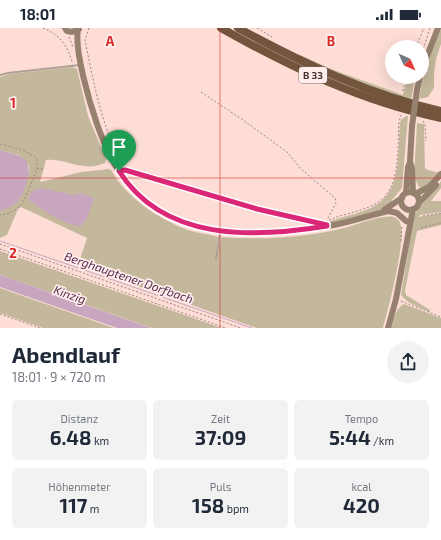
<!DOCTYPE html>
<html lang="de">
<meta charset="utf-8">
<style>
:root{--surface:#fff;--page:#f2f2f3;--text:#1f2937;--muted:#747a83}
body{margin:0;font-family:"Exo 2",sans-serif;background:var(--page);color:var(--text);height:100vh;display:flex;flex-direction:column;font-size:15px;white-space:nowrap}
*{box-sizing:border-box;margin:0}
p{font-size:13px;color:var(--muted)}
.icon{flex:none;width:22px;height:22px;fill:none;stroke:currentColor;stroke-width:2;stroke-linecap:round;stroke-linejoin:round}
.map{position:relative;height:300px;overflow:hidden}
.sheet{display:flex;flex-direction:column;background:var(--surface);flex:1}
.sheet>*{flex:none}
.needle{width:26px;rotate:135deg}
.tools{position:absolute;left:385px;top:12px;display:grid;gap:8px}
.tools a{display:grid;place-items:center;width:44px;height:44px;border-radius:50%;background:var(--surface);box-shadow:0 4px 16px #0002;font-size:20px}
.pin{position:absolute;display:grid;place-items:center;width:34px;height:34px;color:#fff;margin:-41px -17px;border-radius:50% 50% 50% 0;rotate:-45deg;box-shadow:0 0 4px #0007}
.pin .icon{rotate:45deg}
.round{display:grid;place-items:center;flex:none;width:42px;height:42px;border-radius:21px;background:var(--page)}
.summary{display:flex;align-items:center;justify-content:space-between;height:68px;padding:0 12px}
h1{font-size:22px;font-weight:700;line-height:30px}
.stats{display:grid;grid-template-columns:repeat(3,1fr);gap:6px;height:68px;padding:4px 12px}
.stats div{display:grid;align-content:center;border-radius:6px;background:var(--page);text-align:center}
.stats b{font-size:20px;font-weight:700}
.stats small{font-size:11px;font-weight:400}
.stats p{font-size:11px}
.status{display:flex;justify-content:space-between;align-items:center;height:28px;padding:0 20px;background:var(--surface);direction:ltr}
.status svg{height:11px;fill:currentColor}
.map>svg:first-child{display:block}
.green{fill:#c4b89c}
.water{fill:#c8a6c0}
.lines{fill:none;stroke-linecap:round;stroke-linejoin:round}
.stream{stroke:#c8a6c0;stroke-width:1}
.path{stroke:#9e8682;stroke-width:1;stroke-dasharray:2 2;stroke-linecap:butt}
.lane{stroke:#b0a196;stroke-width:2}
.secondary{stroke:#96816f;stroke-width:6}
.highway{stroke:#72553c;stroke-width:8}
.secondary-bridge{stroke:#96816f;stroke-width:6}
.route-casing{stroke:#fff;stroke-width:8}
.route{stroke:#db2777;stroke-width:5}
.grid{fill:none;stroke:#d62828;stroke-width:1;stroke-opacity:0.55}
.labels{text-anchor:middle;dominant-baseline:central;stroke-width:3.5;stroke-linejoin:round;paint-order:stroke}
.shield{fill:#ffeeeb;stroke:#7c6c6a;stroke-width:1}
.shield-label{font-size:10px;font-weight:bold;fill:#443532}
.water-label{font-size:12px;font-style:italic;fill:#572b4f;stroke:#ffeeeb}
.grid-label{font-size:13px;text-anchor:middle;font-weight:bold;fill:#d62828;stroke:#ffeeeb;stroke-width:3.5;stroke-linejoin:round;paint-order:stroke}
</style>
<div class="status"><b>18:01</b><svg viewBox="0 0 49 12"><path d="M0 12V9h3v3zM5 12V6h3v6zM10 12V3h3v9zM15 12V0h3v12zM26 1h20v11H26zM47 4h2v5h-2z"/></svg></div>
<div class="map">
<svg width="441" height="300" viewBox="0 0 441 300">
<rect width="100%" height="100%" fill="#fdddd6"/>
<path class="green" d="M 441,1 L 441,16 L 436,31 L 434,45 L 434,60 L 428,69 L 419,71 C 423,47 430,23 441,1 Z
M 300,27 L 331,41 L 403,67 L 408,49 L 415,49 L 411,73 L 362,56 L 299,30 Z
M 72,39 L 77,41 L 88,88 L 106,131 L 105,135 C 82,145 66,130 46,132 L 40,154 L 81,144 L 109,141 L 111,142 C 128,171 157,190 188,202 C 197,205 208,206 218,209 L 216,224 L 218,223 L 221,209 C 261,212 301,210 340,201 C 355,198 380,186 394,189 C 397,190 399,192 400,195 C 407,210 388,282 383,300 L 257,300 L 78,237 L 87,210 L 21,179 L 18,181 L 7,207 L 0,210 L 0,183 C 15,178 29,154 29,138 L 18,127 L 0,122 L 0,49 L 10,46 Z
M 406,88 L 408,88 L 402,160 L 392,172 L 393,175 L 375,184 L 331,196 L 329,195 L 330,193 C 345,188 363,185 376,177 C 403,161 397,122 400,95 L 401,92 Z
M 417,95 L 424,96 L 425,140 L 428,142 L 440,145 L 432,154 L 422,160 L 419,159 L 414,149 Z
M 441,153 L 441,160 L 431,173 L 441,173 L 441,184 L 420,187 L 419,189 L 441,185 L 441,197 L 417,203 L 405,262 L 406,267 L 430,282 L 430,284 C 419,279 408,276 401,267 L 414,187 Z
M 0,223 L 222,300 L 152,300 L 0,247 Z
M 0,260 L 114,300 L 43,300 L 0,285 Z
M 404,276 L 441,290 L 441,300 L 391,300 C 394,291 395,281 404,276 Z"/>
<path class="water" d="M 0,122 C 9,125 20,126 26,133 C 33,142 24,167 17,174 C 12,179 6,181 0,183 Z
M 41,160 L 74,167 L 81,165 L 94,170 L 87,190 L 81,198 C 68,199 39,180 28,171 L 32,163 Z
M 0,247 L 151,300 L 117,300 L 0,259 Z"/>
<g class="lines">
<path class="stream" d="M 0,213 L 252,300"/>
<path class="path" d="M 43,0 C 59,6 68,18 72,34
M 89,0 L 85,12 C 94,57 102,100 124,140
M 257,0 L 272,9
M 69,9 L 73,19
M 416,19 L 424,0
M 422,25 L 430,0
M 403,63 L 406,49
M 201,64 L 243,92 L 287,124 L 301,141 L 335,170 L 336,175 L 327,192
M 423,93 L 425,96 L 426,113
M 0,116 C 8,118 34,124 37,132 C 40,138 25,173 20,178 C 15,183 7,187 0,187
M 37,141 L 45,141
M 125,142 L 257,181 L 292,190 L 316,194
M 423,188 L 441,185
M 329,192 C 343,186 359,184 373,177 C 402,164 397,122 399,94 L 401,87
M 421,200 L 441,195
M 401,213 L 402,197
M 0,216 L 241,300
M 0,221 L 226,300
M 401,273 L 441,289
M 0,286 L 40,300"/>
<path class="lane" d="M 0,47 L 8,45 L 80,37
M 216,231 L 220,204"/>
<path class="secondary" d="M 65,0 L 67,3 L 72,4 L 79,1
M 78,2 C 74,22 90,76 97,96 C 103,113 110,131 121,146 C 167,213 256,211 328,198 C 349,195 369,187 389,183 L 397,185 L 406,193
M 422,41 L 438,0
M 417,62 L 420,49
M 412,98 L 410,134 L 412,140 L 413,165
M401 173a9 9 0 1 1 18 0a9 9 0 1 1-18 0Z
M 406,165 L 408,139 L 410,134
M 415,166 L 429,159 L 441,146
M 419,175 L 436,157
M 384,182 L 402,170
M 388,300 L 396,271 L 413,181"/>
<path class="highway" d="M 221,0 C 290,39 363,74 441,90
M 238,0 C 302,35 370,67 441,83"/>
<path class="secondary-bridge" d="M 412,98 L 417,62"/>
</g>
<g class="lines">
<defs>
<path id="route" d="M 125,142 L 257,181 L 327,197 L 327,198 C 254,210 164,214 119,143 Z"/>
</defs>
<use href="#route" class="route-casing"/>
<use href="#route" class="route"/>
</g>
<path class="grid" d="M 220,0 L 220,300M 0,150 L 441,150"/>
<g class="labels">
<rect class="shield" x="299" y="39" width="28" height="16" rx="3"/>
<g class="shield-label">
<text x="313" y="47">B 33</text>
</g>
<g class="water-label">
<text transform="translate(129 249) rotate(19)">Berghauptener Dorfbach</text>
<text transform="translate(70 266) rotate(19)">Kinzig</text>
</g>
</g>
<g class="grid-label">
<text x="110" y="18">A</text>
<text x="331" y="18">B</text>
<text x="13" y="80">1</text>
<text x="13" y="230">2</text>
</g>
</svg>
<div class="tools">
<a><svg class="needle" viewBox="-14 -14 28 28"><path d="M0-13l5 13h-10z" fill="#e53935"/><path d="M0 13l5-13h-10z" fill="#747a83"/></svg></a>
</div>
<div class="pin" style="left:119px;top:143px;background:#1e9e55"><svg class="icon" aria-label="arrive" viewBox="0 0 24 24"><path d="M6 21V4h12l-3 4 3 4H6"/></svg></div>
</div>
<section class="sheet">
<div class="summary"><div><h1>Abendlauf</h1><p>18:01 · 9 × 720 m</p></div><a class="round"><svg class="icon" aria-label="share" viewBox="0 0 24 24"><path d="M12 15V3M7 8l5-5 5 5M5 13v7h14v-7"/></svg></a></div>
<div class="stats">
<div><p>Distanz</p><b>6.48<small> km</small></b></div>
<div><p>Zeit</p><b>37:09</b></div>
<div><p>Tempo</p><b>5:44<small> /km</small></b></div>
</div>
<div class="stats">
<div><p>Höhenmeter</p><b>117<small> m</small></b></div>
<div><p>Puls</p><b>158<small> bpm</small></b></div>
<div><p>kcal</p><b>420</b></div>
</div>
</section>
